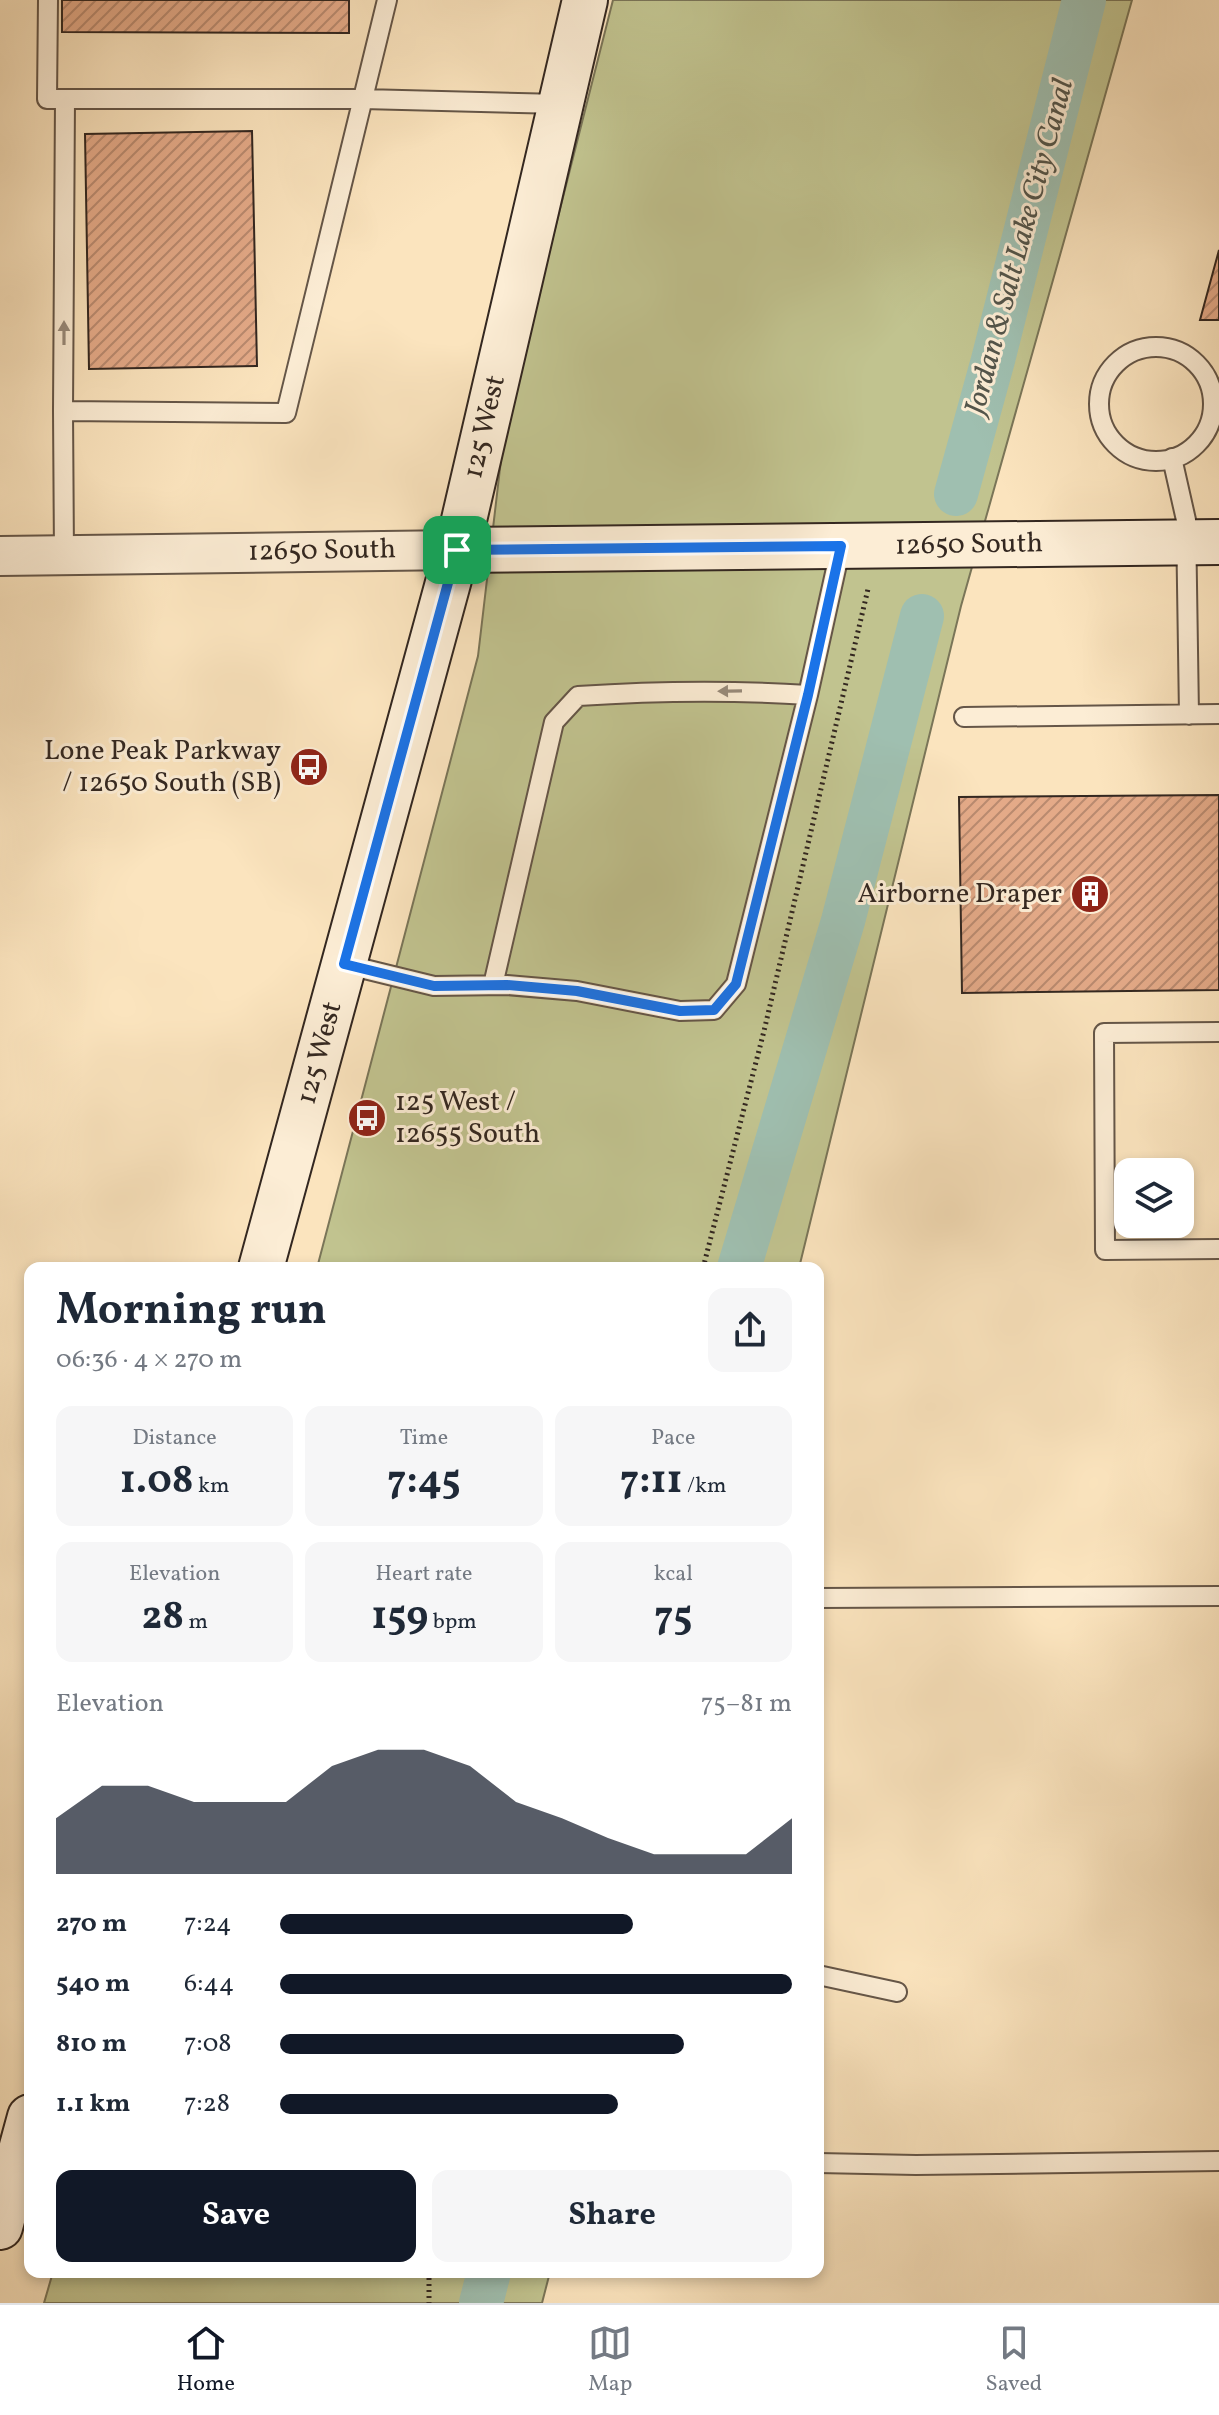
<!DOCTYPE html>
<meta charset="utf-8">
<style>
:root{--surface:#fff;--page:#f6f6f7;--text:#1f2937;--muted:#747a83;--line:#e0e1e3;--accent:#111827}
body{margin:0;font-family:Vollkorn,serif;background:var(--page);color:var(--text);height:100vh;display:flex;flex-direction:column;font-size:30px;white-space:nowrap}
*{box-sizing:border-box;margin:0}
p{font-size:26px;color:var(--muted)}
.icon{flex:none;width:44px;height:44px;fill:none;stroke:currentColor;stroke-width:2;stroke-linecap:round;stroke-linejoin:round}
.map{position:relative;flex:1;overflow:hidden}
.panel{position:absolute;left:24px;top:1262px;width:800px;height:1016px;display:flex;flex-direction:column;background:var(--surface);border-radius:16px;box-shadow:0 4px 12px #0003}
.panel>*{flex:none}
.tools{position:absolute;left:1114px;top:1158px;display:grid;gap:16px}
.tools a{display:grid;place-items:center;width:80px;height:80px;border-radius:16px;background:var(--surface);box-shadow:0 4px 12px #0003;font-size:40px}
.pin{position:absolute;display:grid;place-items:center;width:68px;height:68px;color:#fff;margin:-34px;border-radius:16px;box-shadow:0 4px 12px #0006}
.round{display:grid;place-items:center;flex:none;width:84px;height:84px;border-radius:16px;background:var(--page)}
.head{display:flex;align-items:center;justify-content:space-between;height:136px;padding:0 32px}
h1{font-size:44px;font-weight:700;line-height:60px}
.stats{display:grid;grid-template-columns:repeat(3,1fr);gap:12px;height:136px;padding:8px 32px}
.stats div{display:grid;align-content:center;border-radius:16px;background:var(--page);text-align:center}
.stats b{font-size:40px;font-weight:700}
.stats small{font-size:22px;font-weight:400}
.stats p{font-size:22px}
.chart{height:224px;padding:16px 32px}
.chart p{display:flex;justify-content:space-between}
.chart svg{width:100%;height:144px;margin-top:8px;fill:var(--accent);opacity:.7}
.button{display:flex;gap:16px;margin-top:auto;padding:16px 32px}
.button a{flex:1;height:92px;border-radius:16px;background:var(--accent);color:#fff;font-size:32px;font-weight:700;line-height:92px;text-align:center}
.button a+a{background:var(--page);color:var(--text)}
ul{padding:0 32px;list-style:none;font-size:26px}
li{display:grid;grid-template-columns:128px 96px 1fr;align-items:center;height:60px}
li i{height:20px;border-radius:10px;background:var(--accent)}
.tabs{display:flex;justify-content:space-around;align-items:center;height:112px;border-top:2px solid var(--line);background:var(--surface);font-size:22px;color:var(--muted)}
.tabs a{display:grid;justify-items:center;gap:4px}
.tabs .active{color:var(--accent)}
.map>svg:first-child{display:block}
.green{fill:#c1c38f;stroke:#7a7558;stroke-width:2}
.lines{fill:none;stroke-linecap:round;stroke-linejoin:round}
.canal{stroke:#9fbfb0;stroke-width:44}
.building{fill:url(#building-hatch);stroke:#332720;stroke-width:2}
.lane-casing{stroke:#655648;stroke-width:22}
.street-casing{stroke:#655648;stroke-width:42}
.secondary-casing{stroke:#332720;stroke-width:48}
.path{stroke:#332720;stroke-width:5;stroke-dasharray:2 4;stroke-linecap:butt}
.lane{stroke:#fcedd5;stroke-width:18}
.street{stroke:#fcedd5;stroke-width:38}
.secondary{stroke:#fcedd5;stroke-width:44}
.oneway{fill:#988a7a}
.route-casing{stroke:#fff;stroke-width:16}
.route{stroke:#1a73e8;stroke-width:10}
.labels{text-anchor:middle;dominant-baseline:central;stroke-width:6;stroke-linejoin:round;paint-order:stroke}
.street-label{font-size:28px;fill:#332720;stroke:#fcedd5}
.poi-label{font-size:28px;fill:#332720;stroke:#fcedd5;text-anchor:end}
.water-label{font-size:30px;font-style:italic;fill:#53554b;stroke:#fcedd5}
</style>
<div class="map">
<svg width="1219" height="2303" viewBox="0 0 1219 2303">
<defs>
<pattern id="building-hatch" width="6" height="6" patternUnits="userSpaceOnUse" patternTransform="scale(2)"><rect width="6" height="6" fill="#e4aa88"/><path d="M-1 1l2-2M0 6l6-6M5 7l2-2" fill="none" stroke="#b98a6f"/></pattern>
</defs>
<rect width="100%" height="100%" fill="#fbe4be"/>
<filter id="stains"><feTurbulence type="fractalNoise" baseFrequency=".0025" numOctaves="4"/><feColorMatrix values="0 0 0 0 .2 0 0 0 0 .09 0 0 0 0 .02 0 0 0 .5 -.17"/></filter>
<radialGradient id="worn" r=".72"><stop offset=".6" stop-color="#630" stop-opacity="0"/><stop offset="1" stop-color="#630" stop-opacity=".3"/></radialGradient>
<path class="green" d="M 613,0 L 1132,0 L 961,606 L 799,1268 L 317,1268 L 478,656 L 505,426 Z
M 53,2272 L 550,2272 L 542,2303 L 44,2303 Z"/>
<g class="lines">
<path class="canal" d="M 956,494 L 993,360 L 1084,0
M 739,1268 L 843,921 L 922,616
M 481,2303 L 489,2272"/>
</g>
<path class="building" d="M 62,0 L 349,0 L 349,33 L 62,32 Z
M 252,131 L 257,366 L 89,369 L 85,134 Z
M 1219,250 L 1219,320 L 1200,320 Z
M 1219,795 L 1219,990 L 962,993 L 959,797 Z"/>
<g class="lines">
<defs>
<path id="lane" d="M 48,0 L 47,99 L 363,99 L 561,104
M1099 404a57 57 0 1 1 114 0a57 57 0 1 1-114 0Z
M 63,411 L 65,99
M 1172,458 L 1186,520 L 1189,715
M 64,555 L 63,411 L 286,413 L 387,0
M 964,717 L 1219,714
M 344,964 L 434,986 L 507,985 L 577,991 L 680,1011 L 714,1010 L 736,984 L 808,695 L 841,546
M 493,985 L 554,722 L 578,696 C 654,691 731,690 808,695
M 1219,1032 L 1104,1033 L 1105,1250 L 1219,1249
M 818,1598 L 1219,1596
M 818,1975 L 897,1992
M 818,2163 L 916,2165 L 1219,2161"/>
<path id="street" d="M 0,556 L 457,550"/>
<path id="secondary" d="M 457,550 L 1219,542
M 261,1268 L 457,550 L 585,0
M 0,2227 L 30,2117"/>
</defs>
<use href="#lane" class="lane-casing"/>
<use href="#street" class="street-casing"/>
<use href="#secondary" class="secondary-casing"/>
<path class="path" d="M 703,1268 L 764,1031 L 868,589
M 429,2272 L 429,2303"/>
<use href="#lane" class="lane"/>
<use href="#street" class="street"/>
<use href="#secondary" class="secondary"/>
</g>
<defs><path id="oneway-solid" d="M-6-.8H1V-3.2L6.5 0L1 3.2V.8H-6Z" transform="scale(2)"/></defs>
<g class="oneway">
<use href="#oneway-solid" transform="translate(64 333) rotate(-90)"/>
<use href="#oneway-solid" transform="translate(730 691) rotate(179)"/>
</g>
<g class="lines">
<defs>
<path id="route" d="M 841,546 L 808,695 L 736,984 L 714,1010 L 680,1011 L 577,991 L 507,985 L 434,986 L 344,964 L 457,550 Z"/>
</defs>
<use href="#route" class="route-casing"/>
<use href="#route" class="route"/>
</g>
<defs>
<symbol id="bus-disc" viewBox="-11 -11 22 22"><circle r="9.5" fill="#8f2418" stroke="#fcedd5"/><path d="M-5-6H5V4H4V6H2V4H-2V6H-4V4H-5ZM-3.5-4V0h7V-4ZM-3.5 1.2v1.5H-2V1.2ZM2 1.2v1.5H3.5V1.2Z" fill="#fff"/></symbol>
<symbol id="building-disc" viewBox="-11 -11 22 22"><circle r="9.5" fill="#8f2418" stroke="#fcedd5"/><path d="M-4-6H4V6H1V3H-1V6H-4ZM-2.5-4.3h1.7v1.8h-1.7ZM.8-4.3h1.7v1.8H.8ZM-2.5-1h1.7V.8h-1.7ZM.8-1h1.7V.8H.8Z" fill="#fff"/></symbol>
</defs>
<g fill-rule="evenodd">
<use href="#bus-disc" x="287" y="745" width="44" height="44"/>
<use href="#building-disc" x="1068" y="872" width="44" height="44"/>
<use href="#bus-disc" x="345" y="1096" width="44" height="44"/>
</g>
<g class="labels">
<g class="street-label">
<text transform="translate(485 427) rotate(-77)">125 West</text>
<text transform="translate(969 545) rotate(-1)">12650 South</text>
<text transform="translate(322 551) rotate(-1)">12650 South</text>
<text transform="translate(320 1053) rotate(-75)">125 West</text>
</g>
<g class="poi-label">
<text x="281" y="751">Lone Peak Parkway<tspan x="281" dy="32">/ 12650 South (SB)</tspan></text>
<text x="1062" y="894">Airborne Draper</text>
<text x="395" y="1102" text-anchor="start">125 West /<tspan x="395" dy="32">12655 South</tspan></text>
</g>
<g class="water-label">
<text transform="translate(1020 247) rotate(-75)">Jordan &amp; Salt Lake City Canal</text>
</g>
</g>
<rect width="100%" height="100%" filter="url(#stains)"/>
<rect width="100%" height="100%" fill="url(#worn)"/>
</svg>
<div class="tools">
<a><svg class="icon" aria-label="layers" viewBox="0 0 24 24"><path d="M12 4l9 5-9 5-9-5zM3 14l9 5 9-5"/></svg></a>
</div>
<div class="pin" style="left:457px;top:550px;background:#1e9e55"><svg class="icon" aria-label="arrive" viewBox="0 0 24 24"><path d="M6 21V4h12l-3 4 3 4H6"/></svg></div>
<section class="panel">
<div class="head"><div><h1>Morning run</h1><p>06:36 · 4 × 270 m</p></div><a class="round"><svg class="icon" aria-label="share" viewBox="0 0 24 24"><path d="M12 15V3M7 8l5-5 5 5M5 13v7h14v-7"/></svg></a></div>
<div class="stats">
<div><p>Distance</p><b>1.08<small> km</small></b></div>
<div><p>Time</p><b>7:45</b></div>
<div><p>Pace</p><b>7:11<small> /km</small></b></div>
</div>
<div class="stats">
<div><p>Elevation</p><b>28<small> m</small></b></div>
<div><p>Heart rate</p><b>159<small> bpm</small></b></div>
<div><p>kcal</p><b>75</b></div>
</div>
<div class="chart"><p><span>Elevation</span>75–81 m</p>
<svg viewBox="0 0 160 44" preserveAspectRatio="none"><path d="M0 44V27L10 17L20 17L30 22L40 22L50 22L60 11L70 6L80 6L90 11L100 22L110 27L120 33L130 38L140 38L150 38L160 27V44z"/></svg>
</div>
<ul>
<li><b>270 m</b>7:24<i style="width:69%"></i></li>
<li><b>540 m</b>6:44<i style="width:100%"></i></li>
<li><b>810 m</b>7:08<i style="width:79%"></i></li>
<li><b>1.1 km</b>7:28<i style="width:66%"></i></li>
</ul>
<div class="button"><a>Save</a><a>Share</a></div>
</section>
</div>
<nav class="tabs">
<a class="active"><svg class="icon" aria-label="home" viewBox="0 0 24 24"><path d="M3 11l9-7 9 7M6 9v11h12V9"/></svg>Home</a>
<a><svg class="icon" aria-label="map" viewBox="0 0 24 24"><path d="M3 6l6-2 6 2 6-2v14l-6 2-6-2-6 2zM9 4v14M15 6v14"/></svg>Map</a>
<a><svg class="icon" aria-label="saved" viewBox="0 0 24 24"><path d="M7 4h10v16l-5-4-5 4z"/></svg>Saved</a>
</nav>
